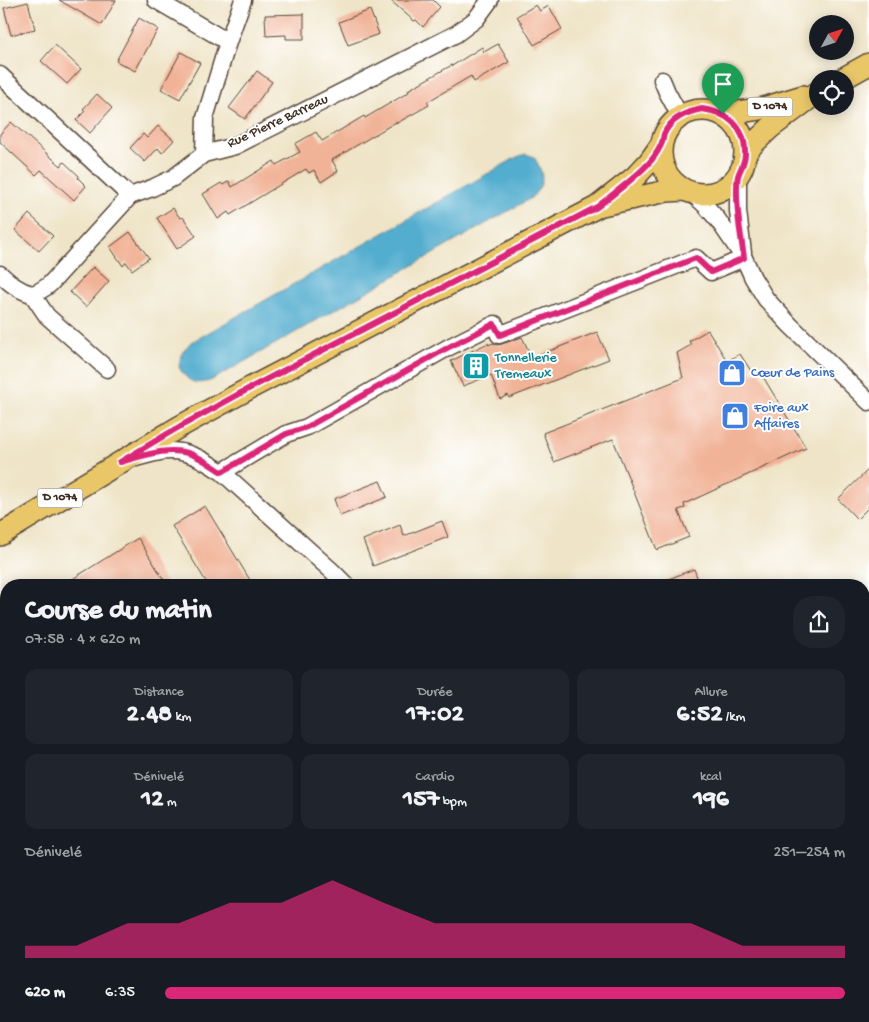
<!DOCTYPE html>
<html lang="fr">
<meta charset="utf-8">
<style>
:root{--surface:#171b24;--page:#20242c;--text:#f1f3f6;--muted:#9ea1a6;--accent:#db2777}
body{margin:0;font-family:"Gochi Hand",sans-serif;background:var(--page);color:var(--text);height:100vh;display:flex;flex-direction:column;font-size:19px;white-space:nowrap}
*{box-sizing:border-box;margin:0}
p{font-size:16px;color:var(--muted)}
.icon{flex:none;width:28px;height:28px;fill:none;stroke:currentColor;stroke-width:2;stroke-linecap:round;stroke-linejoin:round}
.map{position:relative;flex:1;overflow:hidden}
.sheet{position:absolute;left:0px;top:579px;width:870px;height:444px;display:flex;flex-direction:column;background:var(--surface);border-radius:20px 20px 0 0;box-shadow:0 2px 12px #0003}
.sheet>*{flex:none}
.needle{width:32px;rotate:50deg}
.buttons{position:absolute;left:809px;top:15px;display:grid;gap:10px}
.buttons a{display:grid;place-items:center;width:45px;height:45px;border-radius:50%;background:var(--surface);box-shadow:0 2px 12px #0003;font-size:25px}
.pin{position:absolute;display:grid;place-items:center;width:42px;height:42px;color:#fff;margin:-51px -21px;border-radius:50% 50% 50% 0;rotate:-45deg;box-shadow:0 0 5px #0007}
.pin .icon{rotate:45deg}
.round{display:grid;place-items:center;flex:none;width:52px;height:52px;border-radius:20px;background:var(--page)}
.headline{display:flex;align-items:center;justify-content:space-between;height:85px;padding:0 25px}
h1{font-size:28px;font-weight:800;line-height:38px}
.stats{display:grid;grid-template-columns:repeat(3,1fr);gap:8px;height:85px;padding:5px 25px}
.stats div{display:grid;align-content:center;border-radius:12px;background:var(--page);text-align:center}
.stats b{font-size:25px;font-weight:800}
.stats small{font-size:14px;font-weight:400}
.stats p{font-size:14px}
.chart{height:140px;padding:10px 25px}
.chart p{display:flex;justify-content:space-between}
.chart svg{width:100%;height:90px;margin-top:5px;fill:var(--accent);opacity:.7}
ul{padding:0 25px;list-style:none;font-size:16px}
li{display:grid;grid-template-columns:80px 60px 1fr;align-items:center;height:38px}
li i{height:12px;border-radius:6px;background:var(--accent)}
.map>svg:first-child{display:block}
.water{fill:#52adcf;stroke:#466c76}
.building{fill:#f1b397}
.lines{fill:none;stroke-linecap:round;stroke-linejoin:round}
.minor-casing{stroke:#564637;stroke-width:19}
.major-casing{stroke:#564637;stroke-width:24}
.minor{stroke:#fff;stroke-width:16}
.major{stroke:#e9c769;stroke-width:21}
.route-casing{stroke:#fff;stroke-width:10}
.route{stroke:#db2777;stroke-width:6}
.labels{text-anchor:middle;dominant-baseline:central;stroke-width:4;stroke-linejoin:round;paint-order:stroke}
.shield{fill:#fff;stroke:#766a62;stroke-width:1}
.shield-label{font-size:12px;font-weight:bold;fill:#3b2a1e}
.street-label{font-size:14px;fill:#3b2a1e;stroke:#fff}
.culture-label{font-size:14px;fill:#0d838f;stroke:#fff;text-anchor:start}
.shop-label{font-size:14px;fill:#366cbe;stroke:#fff;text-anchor:start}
</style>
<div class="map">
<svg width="869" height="1022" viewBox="0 0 869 1022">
<rect width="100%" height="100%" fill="#fff"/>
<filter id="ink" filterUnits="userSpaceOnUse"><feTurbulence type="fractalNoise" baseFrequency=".02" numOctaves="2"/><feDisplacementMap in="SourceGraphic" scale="10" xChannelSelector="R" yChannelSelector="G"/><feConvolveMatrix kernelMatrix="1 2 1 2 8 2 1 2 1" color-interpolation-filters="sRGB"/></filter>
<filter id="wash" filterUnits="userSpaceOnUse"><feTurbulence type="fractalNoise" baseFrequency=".0096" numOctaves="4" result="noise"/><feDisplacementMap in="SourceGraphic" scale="20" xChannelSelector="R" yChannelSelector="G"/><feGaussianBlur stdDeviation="1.12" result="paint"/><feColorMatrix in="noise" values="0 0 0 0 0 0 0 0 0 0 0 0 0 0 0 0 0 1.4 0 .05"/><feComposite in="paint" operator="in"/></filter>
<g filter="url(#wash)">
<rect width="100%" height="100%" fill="#efe4c7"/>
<path class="water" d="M 526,154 L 534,157 C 544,174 546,183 531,198 L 212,380 C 196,386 187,382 179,367 L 181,355 L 190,343 L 517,157 Z"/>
<g id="blocks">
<path class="building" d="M 59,0 L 116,0 L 102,25 Z
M 390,0 L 433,0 L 440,7 L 423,27 L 416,20 L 414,21 Z
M 28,2 L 35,29 L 11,35 L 4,8 Z
M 536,5 L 540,11 L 549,6 L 562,29 L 534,45 L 517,16 Z
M 370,10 L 379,34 L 348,45 L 339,22 Z
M 304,14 L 304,39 L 286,39 L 286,35 L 266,36 L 265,15 Z
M 139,18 L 158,29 L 135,71 L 116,61 Z
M 498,44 L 509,62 L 474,82 L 471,76 L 427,102 L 429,105 L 397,123 L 396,122 L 332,160 L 338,171 L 321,182 L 314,170 L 309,173 L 306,169 L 230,215 L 228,212 L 218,219 L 203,194 L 221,183 L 223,185 L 229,181 L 232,187 L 274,161 L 276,165 L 300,152 L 295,144 L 316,132 L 322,141 L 364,116 L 365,118 L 409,92 L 408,90 L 452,65 L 452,66 L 482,47 L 484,52 Z
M 55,45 L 81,69 L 67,84 L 41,61 Z
M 181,52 L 200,63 L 180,99 L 161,89 Z
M 257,71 L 272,82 L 245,119 L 229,108 Z
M 97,94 L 112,108 L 90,133 L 76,120 L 85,111 L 83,109 Z
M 11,122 L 61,166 L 64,162 L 79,176 L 78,178 L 86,186 L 74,200 L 41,170 L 36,175 L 0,142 L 0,134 Z
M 158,126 L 174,140 L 162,153 L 158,148 L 145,162 L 130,148 L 143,134 L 147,138 Z
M 173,208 L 180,218 L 183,217 L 196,236 L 177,249 L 157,218 Z
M 29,214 L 53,236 L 39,251 L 15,230 Z
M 130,232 L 149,258 L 132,270 L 126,262 L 123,266 L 110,247 Z
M 93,267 L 109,281 L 86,307 L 70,292 Z
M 708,330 L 727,361 L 740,354 L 753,374 L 759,370 L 806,448 L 684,504 L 685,508 L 678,510 L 689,537 L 657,550 L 613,439 L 554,462 L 543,433 L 683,378 L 677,353 L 691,345 L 689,341 Z
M 597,332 L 609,359 L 509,398 L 508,395 L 500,399 L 491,375 L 463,386 L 451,361 L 488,343 L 488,345 L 493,343 L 497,345 L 502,344 L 522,337 L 532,358 Z
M 869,469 L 869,507 L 857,519 L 838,499 Z
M 380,481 L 387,497 L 340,516 L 334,499 Z
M 205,506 L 253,585 L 208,585 L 172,526 Z
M 442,521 L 448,537 L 373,566 L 363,540 L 400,525 L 404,536 Z
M 138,538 L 167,585 L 63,585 Z
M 694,569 L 700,585 L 656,585 L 656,584 Z"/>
</g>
</g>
<g filter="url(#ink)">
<use href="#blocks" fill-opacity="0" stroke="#564637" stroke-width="1"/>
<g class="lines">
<defs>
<path id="minor" d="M 156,0 L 228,42
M 0,75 L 130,196
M 662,80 L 667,92 L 680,116
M 204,154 L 205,118 L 228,42 L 243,0
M 738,175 L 738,211 L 743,253
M 692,193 L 705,205 L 718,220 L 744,258 L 753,278 L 766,299 L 790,325 L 869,402
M 0,274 C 10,283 19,291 32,294 L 47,316 L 107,369
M 32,294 C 40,292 44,289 50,284 L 130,196 L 152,188 L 173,178 L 204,154 L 235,146 L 456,34 L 476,19 L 490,0
M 136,458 C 147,455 159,451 171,451 C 191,451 206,462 222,472 L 332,571 L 346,585
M 222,472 L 286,434 L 307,427 L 449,347 L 495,324 L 499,335 L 696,258 L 711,272 L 744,258
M 864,699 L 869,697
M 422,1016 L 424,1022"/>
<path id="major" d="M 842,79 L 869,64
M661 152a42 42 0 1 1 84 0a42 42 0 1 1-84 0Z
M 723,114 L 760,109 L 803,96
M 745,154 L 754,143 L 770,128 L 818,92
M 602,205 L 667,191 L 685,190
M 0,535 L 179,427 L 250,388 L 597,207 L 635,177 L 649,162 L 661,145"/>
</defs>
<use href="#minor" class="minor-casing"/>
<use href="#major" class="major-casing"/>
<use href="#minor" class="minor"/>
<use href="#major" class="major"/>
</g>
</g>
<g class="lines" filter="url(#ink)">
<defs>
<path id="route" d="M 702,109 C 727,112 746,127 745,154 C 745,163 740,169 738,176 C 737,180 737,184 737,188 C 736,212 741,235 744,258 L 711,272 L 696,258 L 500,335 L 494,324 L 449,347 L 307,427 L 286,434 L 222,472 C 212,466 202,458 191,454 C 168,446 143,456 120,462 L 179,427 L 250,388 L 597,207 C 614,193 633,180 648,164 C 653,159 658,151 661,145 C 663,141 663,137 664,134 C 671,118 686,112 702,109 Z"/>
</defs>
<use href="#route" class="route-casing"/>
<use href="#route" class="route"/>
</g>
<defs>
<symbol id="building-square" viewBox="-11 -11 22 22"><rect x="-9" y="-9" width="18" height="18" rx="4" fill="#0f9aa8" stroke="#fff"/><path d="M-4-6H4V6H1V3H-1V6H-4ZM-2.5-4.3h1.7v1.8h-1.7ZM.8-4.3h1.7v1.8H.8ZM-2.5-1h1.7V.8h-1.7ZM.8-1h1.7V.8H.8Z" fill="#fff"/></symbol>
<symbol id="shop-square" viewBox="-11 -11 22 22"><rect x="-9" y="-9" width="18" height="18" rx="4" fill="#3f7fe0" stroke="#fff"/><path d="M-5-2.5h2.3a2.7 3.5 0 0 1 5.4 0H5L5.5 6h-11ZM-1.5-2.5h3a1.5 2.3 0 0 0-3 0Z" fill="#fff"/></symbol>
</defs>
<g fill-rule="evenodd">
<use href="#building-square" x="460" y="350" width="32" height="32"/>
<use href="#shop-square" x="716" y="357" width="32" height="32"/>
<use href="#shop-square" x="719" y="400" width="32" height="32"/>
</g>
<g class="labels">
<g class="shield">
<rect x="747.5" y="97.5" width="45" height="19" rx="4"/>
<rect x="37.5" y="488.5" width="45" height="19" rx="4"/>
</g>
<g class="shield-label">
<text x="770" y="107">D 1074</text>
<text x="60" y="498">D 1074</text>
</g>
<g class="street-label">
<text transform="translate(278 122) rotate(-25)">Rue Pierre Barreau</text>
</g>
<g class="culture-label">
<text x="495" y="358">Tonnellerie<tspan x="495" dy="16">Tremeaux</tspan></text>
</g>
<g class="shop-label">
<text x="751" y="373">Cœur de Pains</text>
<text x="754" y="408">Foire aux<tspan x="754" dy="16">Affaires</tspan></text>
</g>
</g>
</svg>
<div class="buttons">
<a><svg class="needle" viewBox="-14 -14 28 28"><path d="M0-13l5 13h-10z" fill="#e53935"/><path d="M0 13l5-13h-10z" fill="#9ea1a6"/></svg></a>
<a><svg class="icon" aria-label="locate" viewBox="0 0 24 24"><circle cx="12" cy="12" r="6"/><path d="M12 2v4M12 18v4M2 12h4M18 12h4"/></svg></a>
</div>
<div class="pin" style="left:723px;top:114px;background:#1e9e55"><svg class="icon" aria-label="arrive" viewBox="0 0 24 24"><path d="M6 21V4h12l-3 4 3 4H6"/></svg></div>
<section class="sheet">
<div class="headline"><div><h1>Course du matin</h1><p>07:58 · 4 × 620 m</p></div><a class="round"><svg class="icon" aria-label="share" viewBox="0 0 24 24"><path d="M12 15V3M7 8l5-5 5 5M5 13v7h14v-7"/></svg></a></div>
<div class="stats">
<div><p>Distance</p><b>2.48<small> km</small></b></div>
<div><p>Durée</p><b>17:02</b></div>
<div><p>Allure</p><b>6:52<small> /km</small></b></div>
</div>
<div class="stats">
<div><p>Dénivelé</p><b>12<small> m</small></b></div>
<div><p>Cardio</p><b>157<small> bpm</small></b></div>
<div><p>kcal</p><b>196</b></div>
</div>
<div class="chart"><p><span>Dénivelé</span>251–254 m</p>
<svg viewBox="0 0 160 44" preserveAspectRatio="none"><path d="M0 44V38L10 38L20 27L30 27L40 17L50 17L60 6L70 17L80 27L90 27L100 27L110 27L120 27L130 27L140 38L150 38L160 38V44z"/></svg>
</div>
<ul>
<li><b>620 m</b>6:35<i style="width:100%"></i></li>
</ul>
</section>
</div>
